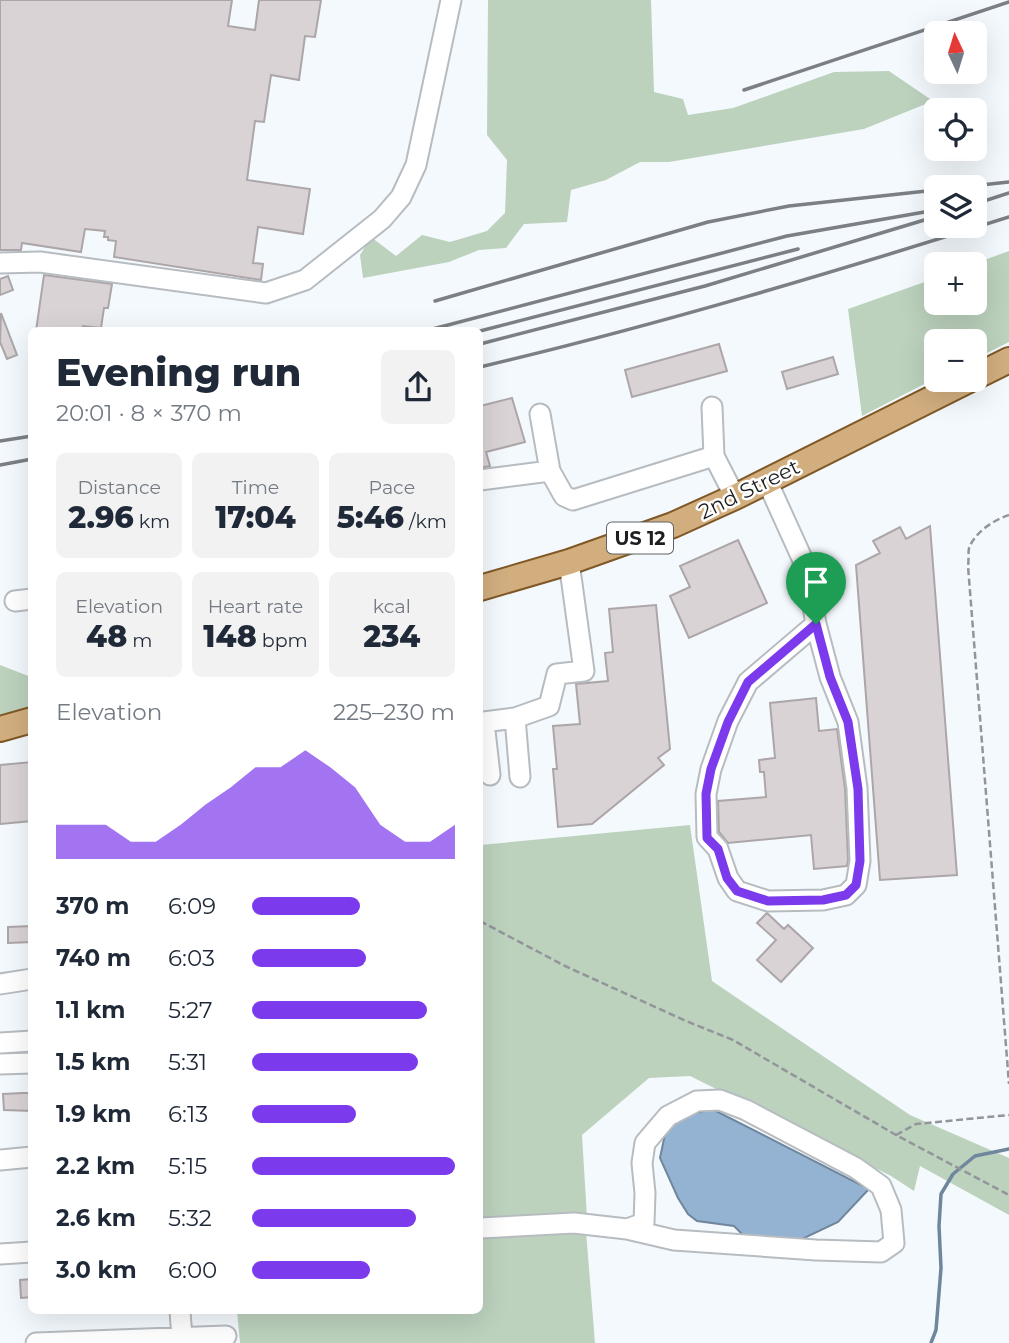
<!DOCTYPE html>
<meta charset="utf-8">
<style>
:root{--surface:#fff;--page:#f2f2f3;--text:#1f2937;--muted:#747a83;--accent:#7c3aed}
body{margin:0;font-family:Montserrat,sans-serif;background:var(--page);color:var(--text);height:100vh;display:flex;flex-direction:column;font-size:26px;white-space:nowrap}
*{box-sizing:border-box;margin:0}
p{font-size:23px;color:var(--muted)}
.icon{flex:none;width:38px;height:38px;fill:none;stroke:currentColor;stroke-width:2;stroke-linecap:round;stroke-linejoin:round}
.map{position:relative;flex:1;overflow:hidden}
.panel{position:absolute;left:28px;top:327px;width:455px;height:987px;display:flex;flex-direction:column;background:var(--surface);border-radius:10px;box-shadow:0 7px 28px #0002}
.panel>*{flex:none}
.needle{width:46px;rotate:356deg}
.buttons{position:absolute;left:924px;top:21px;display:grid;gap:14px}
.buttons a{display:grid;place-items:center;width:63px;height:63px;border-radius:10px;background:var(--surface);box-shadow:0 7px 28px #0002;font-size:35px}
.pin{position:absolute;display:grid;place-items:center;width:60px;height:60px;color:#fff;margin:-72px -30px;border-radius:50% 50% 50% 0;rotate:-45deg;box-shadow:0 0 7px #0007}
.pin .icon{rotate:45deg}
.round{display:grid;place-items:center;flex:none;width:74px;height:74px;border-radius:10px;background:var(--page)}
.head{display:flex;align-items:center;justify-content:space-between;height:119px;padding:0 28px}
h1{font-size:38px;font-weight:800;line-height:52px}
.figures{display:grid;grid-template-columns:repeat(3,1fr);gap:10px;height:119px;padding:7px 28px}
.figures div{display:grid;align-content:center;border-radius:10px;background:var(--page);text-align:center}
.figures b{font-size:30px;font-weight:800}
.figures small{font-size:19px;font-weight:400}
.figures p{font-size:19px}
.chart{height:196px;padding:14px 28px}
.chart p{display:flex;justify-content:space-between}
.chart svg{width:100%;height:126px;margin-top:7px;fill:var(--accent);opacity:.7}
ul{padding:0 28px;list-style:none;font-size:23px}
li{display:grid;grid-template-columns:112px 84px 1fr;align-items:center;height:52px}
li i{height:18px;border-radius:9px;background:var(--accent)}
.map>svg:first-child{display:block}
.green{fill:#bcd2bd}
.water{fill:#94b2d1;stroke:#70869c;stroke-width:2}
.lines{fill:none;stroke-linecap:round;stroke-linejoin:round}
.stream{stroke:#70869c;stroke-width:3.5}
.building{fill:#dad3d6;stroke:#aca6a8;stroke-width:2}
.minor-casing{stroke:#b7bcc1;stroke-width:23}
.major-casing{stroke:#7f5826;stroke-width:28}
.path{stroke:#929599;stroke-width:2.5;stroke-dasharray:7 3.5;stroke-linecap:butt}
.minor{stroke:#fff;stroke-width:19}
.major{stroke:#d2ae7f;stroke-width:24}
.rail{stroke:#7c7f83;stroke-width:3.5}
.route-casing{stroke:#fff;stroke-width:14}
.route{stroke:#7c3aed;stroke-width:9}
.labels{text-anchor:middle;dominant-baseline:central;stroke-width:5;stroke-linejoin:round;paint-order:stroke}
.shield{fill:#fff;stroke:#616263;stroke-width:2}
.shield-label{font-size:19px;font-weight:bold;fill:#1d1e20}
.street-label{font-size:21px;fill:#1d1e20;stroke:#fff}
</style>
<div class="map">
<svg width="1009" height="1343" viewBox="0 0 1009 1343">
<rect width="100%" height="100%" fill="#f4f9fe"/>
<path class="green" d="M 488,0 L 651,0 L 654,92 L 683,99 L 688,115 L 733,108 L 834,72 L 889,71 L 933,101 L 864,129 L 669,162 L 640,162 L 606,180 L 571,190 L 567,222 L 524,224 L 506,248 L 479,250 L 449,262 L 363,278 L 360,255 L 371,237 L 396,256 L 422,235 L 450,242 L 487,231 L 505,213 L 507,160 L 487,135 Z
M 1009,251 L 1009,342 L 975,359 L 975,341 L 936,341 L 936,378 L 862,416 L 848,309 L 936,278 L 936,303 L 975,303 L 973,264 Z
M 0,665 L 31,677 L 31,707 L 0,715 Z
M 690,825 L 712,981 L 910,1115 L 1009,1158 L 1009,1215 L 920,1166 L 914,1191 L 891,1176 L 690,1076 L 649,1078 L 582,1135 L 587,1217 L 480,1221 L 480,845 Z
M 586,1231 L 595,1343 L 240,1343 L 237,1311 L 480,1311 L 480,1237 Z"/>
<path class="water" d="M 712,1109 L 869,1189 L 838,1222 L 800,1240 L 743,1235 L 734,1226 L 697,1221 L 688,1214 L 678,1198 L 660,1158 L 668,1120 Z"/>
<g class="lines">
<path class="stream" d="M 931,1343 L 936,1330 L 941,1268 L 939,1226 L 941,1194 L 953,1174 L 975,1156 L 1009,1149"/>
</g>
<path class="building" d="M 0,0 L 232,0 L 228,26 L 255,30 L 259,0 L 321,0 L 315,37 L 305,36 L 299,80 L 271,75 L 264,122 L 255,121 L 247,180 L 310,189 L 303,234 L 258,227 L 253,263 L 263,264 L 261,280 L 114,257 L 116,241 L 108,240 L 108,237 L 104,237 L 105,231 L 85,229 L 81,252 L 22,243 L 21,250 L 0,250 Z
M 44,275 L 112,284 L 108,308 L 104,308 L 101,328 L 83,326 L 82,331 L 36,331 Z
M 8,276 L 13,290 L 0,295 L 0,279 Z
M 1,313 L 17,355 L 7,359 L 0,342 Z
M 719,344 L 727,371 L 632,397 L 625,370 Z
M 833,357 L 838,374 L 787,389 L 782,372 Z
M 512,398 L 525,442 L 486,452 L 490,466 L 480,468 L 480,406 Z
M 930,526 L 957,875 L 880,880 L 856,565 L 880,553 L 873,541 L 900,527 L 906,539 Z
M 738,540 L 767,603 L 689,638 L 670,596 L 690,587 L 680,566 Z
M 656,605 L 670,749 L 658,758 L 664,765 L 592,824 L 558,827 L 553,769 L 557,769 L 553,726 L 580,724 L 576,684 L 608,681 L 605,653 L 613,652 L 609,609 Z
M 816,698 L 819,731 L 837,729 L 845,789 L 848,860 L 847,866 L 814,869 L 811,835 L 728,843 L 719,832 L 718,801 L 766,797 L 764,772 L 760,772 L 759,760 L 775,758 L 770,703 Z
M 32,762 L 32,821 L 0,824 L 0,765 Z
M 767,913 L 784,929 L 788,925 L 813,948 L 781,982 L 757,960 L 776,940 L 757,923 Z
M 32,926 L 32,942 L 8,943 L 8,927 Z
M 23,1093 L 32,1093 L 32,1111 L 4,1110 L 3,1094 Z
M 32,1279 L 32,1297 L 21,1298 L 20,1280 Z"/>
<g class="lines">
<defs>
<path id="minor" d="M 0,263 L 40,262 L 266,293 L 305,280 L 382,219 L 401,197 L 416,165 L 451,0
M 712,407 L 714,456 L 735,497
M 550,471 L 564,496 L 573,500 L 714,456
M 480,480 L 550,471 L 540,414
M 767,481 L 806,567 L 816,624 L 830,677 L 848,722 L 857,788 L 860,861 L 856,885 L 846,895 L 823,900 L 768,901 L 737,891 L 728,878 L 718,849 L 707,837 L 706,794 L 711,769 L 728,721 L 748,682 L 816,624
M 15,601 L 32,599
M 490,775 L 484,722 L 515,718
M 520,777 L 515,718 L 549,706 L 557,674 L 584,671 L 569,562
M 0,984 L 32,979
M 0,1043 L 32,1041
M 0,1064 L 32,1063
M 0,1160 L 32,1157
M 480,1228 L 574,1223 L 627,1229 L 644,1223 L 645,1193 L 642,1163 L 645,1143 L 668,1116 L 697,1101 L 720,1100 L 746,1110 L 856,1168 L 881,1186 L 891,1210 L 894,1243 L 881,1252 L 816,1250 L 674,1240 L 627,1229
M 0,1254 L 32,1252
M 180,1311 L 182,1338
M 36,1343 L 226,1336"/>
<path id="major" d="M 975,377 L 1009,360
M 480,588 L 569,562 L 673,525 L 735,497 L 969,380
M 0,729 L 32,720"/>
</defs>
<use href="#minor" class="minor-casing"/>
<use href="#major" class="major-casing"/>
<path class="path" d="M 1009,515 C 994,520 975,532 969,548 C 968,554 969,561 968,566 L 1009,1084
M 480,921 L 565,966 L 686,1021 L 733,1040 L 896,1135 L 1009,1195
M 896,1135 L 916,1124 L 1009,1115"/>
<use href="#minor" class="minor"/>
<use href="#major" class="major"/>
<path class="rail" d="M 744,90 L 1009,2
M 962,187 L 1009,182
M 975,204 L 1009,193
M 435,301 L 708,222 L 789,206 L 936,190
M 425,331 L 787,236 L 936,210
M 480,331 L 798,249
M 480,344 L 705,286 L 931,218
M 480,367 C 658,325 834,272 1009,217
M 0,441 L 32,436
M 0,465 L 32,459"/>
</g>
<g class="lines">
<defs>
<path id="route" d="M 816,624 L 830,677 L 848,722 L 858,789 L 860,861 L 856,885 L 846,895 L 823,900 L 768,901 L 737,891 L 727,878 L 718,849 L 707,838 L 706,794 L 711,769 L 728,722 L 748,682 Z"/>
</defs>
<use href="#route" class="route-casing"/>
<use href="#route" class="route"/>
</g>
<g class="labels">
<rect class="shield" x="607" y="522.5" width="66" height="31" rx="5"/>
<g class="shield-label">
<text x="640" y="538">US 12</text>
</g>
<g class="street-label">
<text transform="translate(749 489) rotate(-26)">2nd Street</text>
</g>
</g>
</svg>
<div class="buttons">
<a><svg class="needle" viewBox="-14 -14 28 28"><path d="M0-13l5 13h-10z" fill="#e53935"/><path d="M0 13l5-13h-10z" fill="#747a83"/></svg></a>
<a><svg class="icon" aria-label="locate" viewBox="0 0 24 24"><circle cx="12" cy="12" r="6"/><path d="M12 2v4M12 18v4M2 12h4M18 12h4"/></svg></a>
<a><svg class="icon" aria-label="layers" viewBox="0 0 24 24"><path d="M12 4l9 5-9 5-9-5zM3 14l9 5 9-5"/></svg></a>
<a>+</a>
<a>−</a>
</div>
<div class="pin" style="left:816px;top:624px;background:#1e9e55"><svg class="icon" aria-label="arrive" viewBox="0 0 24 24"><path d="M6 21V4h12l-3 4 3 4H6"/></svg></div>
<section class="panel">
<div class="head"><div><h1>Evening run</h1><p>20:01 · 8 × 370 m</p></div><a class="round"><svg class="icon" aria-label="share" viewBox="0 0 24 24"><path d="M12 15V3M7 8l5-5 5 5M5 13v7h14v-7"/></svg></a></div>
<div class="figures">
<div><p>Distance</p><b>2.96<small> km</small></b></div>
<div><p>Time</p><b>17:04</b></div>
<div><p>Pace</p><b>5:46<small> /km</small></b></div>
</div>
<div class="figures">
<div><p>Elevation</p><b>48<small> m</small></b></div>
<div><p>Heart rate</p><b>148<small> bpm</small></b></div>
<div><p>kcal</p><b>234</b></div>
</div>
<div class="chart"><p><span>Elevation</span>225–230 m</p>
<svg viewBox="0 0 160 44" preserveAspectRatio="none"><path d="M0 44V32L10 32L20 32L30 38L40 38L50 32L60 25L70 19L80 12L90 12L100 6L110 12L120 19L130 32L140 38L150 38L160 32V44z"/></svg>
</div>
<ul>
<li><b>370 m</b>6:09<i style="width:53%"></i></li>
<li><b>740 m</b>6:03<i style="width:56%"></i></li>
<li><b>1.1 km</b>5:27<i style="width:86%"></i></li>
<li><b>1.5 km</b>5:31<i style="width:82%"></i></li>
<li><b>1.9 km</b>6:13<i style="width:51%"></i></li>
<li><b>2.2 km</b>5:15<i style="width:100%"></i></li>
<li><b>2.6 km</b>5:32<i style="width:81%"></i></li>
<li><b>3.0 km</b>6:00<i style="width:58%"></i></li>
</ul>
</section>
</div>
